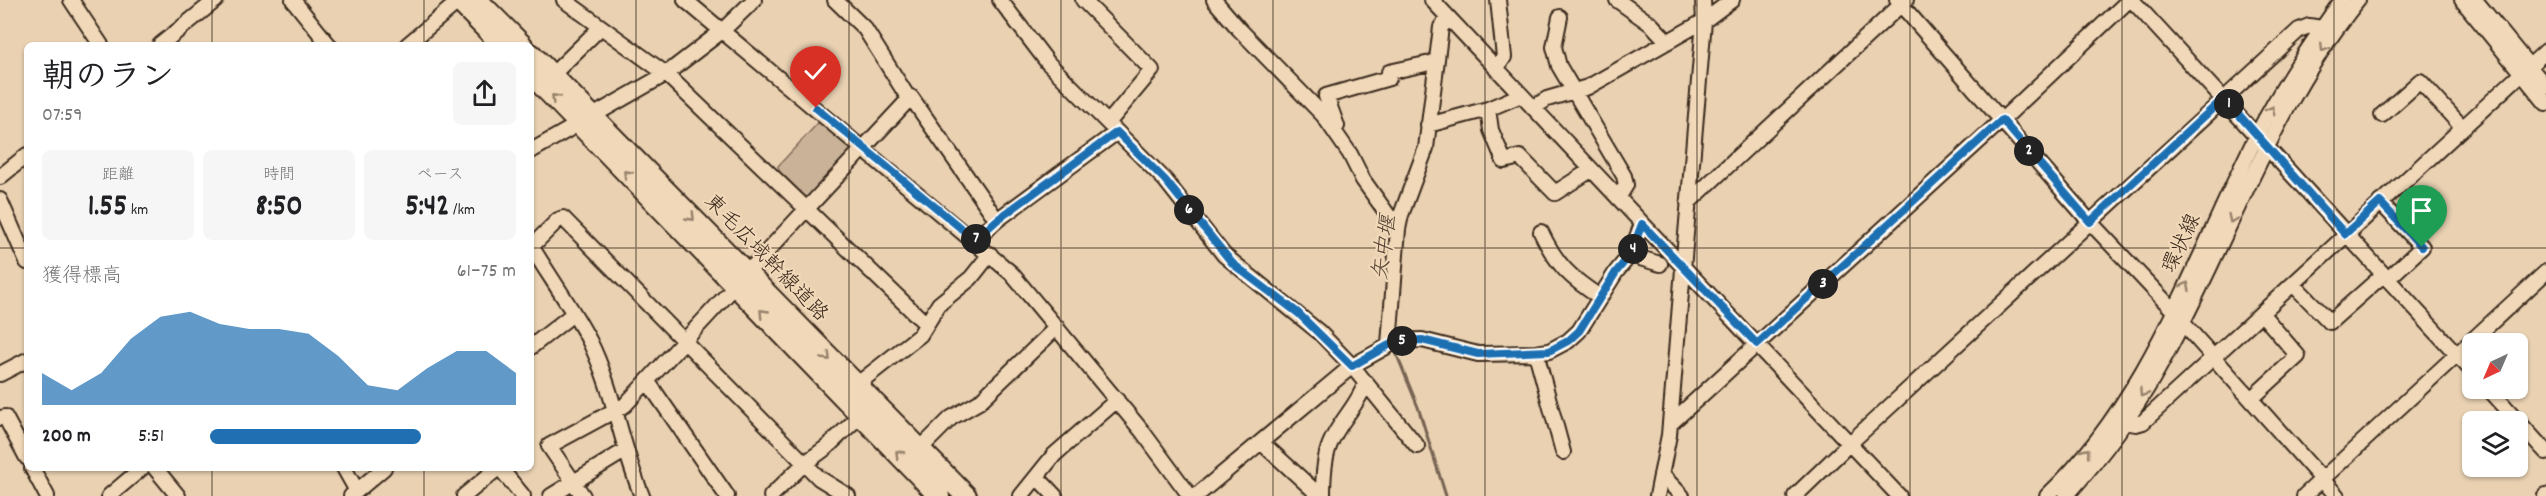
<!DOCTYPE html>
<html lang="ja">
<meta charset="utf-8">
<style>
:root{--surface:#fff;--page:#f6f6f6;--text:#202124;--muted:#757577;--accent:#1f6fb2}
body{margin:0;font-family:Dekko,"Klee One",sans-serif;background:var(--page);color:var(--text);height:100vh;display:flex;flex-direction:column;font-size:22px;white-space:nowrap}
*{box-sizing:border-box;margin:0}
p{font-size:20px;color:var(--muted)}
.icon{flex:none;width:33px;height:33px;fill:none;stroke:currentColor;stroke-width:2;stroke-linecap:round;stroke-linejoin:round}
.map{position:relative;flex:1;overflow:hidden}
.side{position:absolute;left:24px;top:42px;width:510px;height:429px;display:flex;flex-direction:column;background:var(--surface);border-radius:9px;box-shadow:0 2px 4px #0004}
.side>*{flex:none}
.needle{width:39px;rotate:224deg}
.tools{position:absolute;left:2462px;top:333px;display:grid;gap:12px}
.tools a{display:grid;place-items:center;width:66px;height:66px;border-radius:9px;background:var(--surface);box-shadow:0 2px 4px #0004;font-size:30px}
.pin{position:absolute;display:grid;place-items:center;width:51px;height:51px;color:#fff;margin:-62px -26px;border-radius:50% 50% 50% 0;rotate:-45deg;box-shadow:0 0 6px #0007}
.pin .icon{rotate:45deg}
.km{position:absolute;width:30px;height:30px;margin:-15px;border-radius:50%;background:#222;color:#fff;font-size:16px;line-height:30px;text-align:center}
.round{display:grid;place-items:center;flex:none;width:63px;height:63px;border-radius:9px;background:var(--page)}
.overview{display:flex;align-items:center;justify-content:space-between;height:102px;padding:0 18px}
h1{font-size:33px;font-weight:800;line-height:45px}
.metrics{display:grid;grid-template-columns:repeat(3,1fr);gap:9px;height:102px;padding:6px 18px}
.metrics div{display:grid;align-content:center;border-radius:9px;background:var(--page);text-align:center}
.metrics b{font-size:30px;font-weight:800}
.metrics small{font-size:16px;font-weight:400}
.metrics p{font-size:16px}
.chart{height:168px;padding:12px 18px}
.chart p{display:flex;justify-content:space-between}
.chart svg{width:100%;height:108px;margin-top:6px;fill:var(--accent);opacity:.7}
ul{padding:0 18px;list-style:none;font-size:20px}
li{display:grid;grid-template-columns:96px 72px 1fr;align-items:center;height:45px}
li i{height:15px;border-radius:8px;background:var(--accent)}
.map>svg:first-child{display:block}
.green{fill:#c9b297;stroke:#826e5a;stroke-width:1.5}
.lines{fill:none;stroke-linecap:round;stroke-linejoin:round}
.stream{stroke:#776452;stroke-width:3}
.minor-casing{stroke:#3b2a1e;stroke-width:18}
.highway-casing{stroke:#3b2a1e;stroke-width:24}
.minor{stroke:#f0d8b8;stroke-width:14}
.highway{stroke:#f0d8b8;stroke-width:20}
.oneway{stroke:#96816b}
.route-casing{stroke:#fff;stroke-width:12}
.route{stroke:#1f6fb2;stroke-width:8}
.grid{fill:none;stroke:#3b2a1e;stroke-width:1.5;stroke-opacity:0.55}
.labels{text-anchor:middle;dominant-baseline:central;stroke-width:4.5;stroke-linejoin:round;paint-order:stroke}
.street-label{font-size:21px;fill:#3b2a1e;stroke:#f0d8b8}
.water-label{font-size:22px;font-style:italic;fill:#544234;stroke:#f0d8b8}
</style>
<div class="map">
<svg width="2546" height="496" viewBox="0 0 2546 496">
<rect width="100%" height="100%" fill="#e9d1b2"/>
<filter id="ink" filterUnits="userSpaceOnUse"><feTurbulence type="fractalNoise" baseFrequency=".0167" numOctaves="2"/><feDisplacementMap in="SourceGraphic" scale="12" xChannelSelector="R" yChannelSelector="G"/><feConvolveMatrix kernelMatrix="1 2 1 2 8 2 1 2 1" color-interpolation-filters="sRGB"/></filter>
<g filter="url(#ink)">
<path class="green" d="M 825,121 L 854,147 L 854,153 L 813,198 L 806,197 L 779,171 L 778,166 L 818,123 Z"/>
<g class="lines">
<path class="stream" d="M 1394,348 L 1418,407 L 1446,496"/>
<defs>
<path id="minor" d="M 71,0 L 101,45
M 293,0 L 329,45
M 564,0 L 666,74 L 926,324
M 685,0 L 1011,273 L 1142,431 L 1190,496
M 835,0 L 865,29 L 909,99
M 1000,0 L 1048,63 L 1165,180 L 1224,255 L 1319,332 L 1352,366 L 1417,446
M 1083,0 L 1152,70 L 1108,123
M 1214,0 L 1239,29 L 1323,115 L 1350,154 L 1363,180 L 1398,229
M 1432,0 L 1899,496
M 1617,0 L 1652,25 L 1667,41
M 1897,0 L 2090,222 L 2174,311
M 2132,0 C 2246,123 2359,247 2472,371
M 2462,0 L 2546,103
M 2475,0 L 2546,87
M 1560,17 L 1554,47 L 1559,66 L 1624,176 L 1626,185 L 1618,198
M 160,45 L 216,0
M 407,45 L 459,1
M 1496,69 L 1504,57 L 1498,0
M 552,75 L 601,27
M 1533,108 L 1547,99 L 1588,87 L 1704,21 L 1732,0
M 1488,109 L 1491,130 L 1504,161 L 1520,157 L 1555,193 L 1591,170
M 2382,115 L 2420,81 L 2462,127
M 1428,125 L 1488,109 L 1521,95
M 1337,126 L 1326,96 L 1389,78 L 1389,72 L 1435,62
M 531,151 L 666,74 L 722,31 L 754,0
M 0,177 L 27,155
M 0,200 L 27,262
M 2380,202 L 2422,247 L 2388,279
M 1688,203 L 1906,0
M 1541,232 C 1556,264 1570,278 1600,297
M 975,240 L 997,220 L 1117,132
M 531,246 C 550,277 572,308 589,340 C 614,390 621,445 642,496
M 531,247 L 558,220 L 563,218 L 819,478 L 848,496
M 1630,255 L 1660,264
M 746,274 L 911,97 L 997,220
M 2293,284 L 2330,322 L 2383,275
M 2182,322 L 2337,496
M 1389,344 L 1398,229 L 1401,215 L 1426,148 L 1441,27 L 1449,18
M 531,347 L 573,314
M 1536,353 L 1563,452
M 0,374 L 27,360
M 648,382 L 727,496
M 855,386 L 920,335 L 939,304 L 971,278 L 990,254
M 2488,388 L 2546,452
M 2251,399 L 2298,356 L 2261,313
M 0,418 L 5,417 L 27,458
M 2125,422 L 2136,424 L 2143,422 L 2546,51
M 1670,424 L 2002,120 L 2129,0
M 1261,442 L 1320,496
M 920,449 L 951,418 L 979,402 L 1057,327
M 32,468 L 47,496
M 155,468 L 178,496
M 344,468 L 357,491
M 500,468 L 523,496
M 1661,474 L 1682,496
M 1037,477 L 1055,496
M 109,496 L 142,468
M 351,496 L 384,468
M 464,496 L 498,468
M 551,496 L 626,450
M 583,496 L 549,446 L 625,405 L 736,285
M 771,496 L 804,464 L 827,447 L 867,409
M 1021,496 L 1054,455 L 1117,400
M 1196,496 L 1352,366 L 1397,341 L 1422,340 L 1478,354 L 1536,353 L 1549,351 L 1568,341 L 1579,331 L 1616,272 L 1630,255 L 1642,224
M 1323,496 C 1323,481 1324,458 1330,444 C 1339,421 1358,406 1366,382
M 1657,496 L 1669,435 L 1704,21 L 1703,0
M 1795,496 L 1850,443 L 2299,30 L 2309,26 L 2322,28
M 2047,496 C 2150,399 2195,258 2257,135 C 2281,88 2311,44 2342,0
M 2066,496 C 2100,458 2132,416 2157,371 C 2226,249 2269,111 2358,0
M 2304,496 L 2546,272
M 2545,496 L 2546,495"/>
<path id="highway" d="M 458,0 L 502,45
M 477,0 L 522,45
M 531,54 L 966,496
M 531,74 L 939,496"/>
</defs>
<use href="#minor" class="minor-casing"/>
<use href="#highway" class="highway-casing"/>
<use href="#minor" class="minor"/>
<use href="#highway" class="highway"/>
</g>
<defs><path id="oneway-chevron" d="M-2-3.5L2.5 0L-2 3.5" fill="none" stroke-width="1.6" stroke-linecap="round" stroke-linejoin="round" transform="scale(1.5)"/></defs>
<g class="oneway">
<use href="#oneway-chevron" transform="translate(2324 48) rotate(122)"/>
<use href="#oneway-chevron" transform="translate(555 98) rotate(-134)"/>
<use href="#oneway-chevron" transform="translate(2271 110) rotate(-61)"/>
<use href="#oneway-chevron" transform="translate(627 174) rotate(-134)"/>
<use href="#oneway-chevron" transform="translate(691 217) rotate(46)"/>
<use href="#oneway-chevron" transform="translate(2232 219) rotate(116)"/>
<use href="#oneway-chevron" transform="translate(2186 286) rotate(-65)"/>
<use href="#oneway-chevron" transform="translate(763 313) rotate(-134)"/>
<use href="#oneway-chevron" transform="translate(827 357) rotate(46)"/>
<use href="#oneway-chevron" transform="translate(2143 393) rotate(123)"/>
<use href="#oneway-chevron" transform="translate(2086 452) rotate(-51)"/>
<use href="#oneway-chevron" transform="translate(899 454) rotate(-134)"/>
</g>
</g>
<g class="lines" filter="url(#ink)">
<defs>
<path id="route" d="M 816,108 L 975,240 L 997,220 L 1117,132 L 1165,180 L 1233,264 L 1298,313 L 1352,366 L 1396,341 L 1422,340 L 1478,354 L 1549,351 L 1568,341 L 1579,331 L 1616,272 L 1630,255 L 1642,224 L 1757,344 L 2002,120 L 2090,222 L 2224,98 L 2345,234 L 2380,202 L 2422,247"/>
</defs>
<use href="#route" class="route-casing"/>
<use href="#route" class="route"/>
</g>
<path class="grid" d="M 212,0 L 212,45M 424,0 L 424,45M 636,0 L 636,496M 849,0 L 849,496M 1061,0 L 1061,496M 1273,0 L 1273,496M 1485,0 L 1485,496M 1697,0 L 1697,496M 1910,0 L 1910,496M 2122,0 L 2122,496M 2334,0 L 2334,496M 0,248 L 27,248M 531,248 L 2546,248M 212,468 L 212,496M 424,468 L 424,496"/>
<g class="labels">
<g class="street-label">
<text transform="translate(2183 244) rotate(-65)">環状線</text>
<text transform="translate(765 259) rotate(46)">東毛広域幹線道路</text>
</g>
<g class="water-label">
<text transform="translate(1386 248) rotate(-82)">矢中堰</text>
</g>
</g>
</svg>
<div class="tools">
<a><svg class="needle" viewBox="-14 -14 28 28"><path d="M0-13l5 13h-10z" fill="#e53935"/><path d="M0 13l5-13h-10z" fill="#757577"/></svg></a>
<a><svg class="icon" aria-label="layers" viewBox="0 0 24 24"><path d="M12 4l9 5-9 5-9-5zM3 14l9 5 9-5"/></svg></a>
</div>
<div class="pin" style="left:2422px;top:247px;background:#1e9e55"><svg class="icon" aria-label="arrive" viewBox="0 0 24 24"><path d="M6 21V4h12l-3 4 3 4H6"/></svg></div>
<div class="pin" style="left:816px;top:108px;background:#d93025"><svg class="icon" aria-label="check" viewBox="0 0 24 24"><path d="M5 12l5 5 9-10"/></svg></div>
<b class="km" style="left:2229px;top:104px">1</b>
<b class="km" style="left:2029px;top:151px">2</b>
<b class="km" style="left:1823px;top:284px">3</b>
<b class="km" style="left:1633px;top:249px">4</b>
<b class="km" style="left:1402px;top:341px">5</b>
<b class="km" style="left:1189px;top:210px">6</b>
<b class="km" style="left:976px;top:239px">7</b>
<section class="side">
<div class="overview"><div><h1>朝のラン</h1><p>07:59</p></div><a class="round"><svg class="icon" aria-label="share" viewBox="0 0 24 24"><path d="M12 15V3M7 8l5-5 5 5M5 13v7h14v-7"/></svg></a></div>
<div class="metrics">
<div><p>距離</p><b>1.55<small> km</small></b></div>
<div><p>時間</p><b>8:50</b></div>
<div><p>ペース</p><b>5:42<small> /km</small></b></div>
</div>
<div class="chart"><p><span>獲得標高</span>61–75 m</p>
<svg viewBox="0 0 160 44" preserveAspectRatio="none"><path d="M0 44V31L10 38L20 31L30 17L40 8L50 6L60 11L70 13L80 13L90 15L100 24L110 36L120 38L130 29L140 22L150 22L160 31V44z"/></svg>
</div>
<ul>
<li><b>200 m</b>5:51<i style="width:69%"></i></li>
</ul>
</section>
</div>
